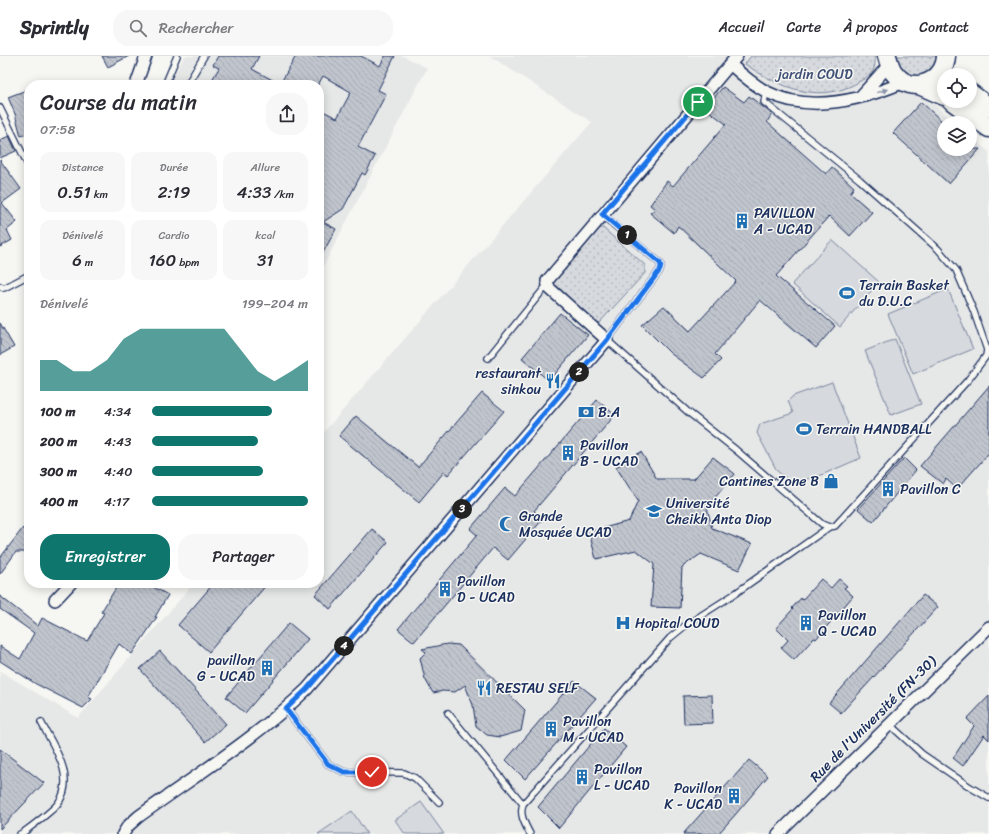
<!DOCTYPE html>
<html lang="fr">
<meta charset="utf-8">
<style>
:root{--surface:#fff;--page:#f7f7f7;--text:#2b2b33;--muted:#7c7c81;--line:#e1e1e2;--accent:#0f766e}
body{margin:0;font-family:Sriracha,sans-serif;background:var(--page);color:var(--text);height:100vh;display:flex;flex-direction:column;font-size:15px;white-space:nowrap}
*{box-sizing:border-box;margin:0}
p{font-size:13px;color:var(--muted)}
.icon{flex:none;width:22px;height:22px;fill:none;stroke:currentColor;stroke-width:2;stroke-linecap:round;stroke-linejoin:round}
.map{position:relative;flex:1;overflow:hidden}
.drawer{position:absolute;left:24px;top:24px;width:300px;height:508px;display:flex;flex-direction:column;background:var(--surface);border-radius:16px;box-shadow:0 2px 10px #0003}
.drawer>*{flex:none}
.tools{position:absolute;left:937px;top:12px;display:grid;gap:8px}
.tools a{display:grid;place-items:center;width:40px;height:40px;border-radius:50%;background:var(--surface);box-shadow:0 2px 10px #0003;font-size:20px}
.pin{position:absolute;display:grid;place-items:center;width:34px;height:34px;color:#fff;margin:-17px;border:2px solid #fff;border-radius:50%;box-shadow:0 1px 4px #0007}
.km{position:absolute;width:20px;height:20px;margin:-10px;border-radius:50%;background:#222;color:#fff;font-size:11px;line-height:20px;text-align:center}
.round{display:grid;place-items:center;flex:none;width:42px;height:42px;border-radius:16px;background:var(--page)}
.overview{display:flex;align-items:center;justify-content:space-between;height:68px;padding:0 16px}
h1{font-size:22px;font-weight:600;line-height:30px}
.stats{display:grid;grid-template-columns:repeat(3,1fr);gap:6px;height:68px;padding:4px 16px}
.stats div{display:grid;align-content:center;border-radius:10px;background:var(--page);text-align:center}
.stats b{font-size:17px;font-weight:600}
.stats small{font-size:11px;font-weight:400}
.stats p{font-size:11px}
.chart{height:112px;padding:8px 16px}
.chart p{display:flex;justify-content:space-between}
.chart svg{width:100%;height:72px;margin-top:4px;fill:var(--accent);opacity:.7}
.cta{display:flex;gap:8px;margin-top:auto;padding:8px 16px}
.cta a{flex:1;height:46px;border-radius:16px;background:var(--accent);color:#fff;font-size:16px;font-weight:600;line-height:46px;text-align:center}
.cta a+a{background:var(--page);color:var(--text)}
ul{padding:0 16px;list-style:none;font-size:13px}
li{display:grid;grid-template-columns:64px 48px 1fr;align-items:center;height:30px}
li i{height:10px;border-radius:5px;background:var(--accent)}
header{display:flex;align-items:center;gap:24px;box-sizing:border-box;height:56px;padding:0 20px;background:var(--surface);border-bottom:1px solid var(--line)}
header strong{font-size:19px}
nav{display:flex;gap:22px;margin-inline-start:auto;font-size:14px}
.search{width:280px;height:36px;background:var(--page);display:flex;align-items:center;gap:10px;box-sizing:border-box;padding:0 14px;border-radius:16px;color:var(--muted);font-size:15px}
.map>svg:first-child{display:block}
.built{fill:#e6e7e7}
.park{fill:url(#park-dots);stroke:#78849e}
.pitch{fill:#d6d9dd;stroke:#78849e}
.building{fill:url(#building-back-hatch);stroke:#1b2f5e}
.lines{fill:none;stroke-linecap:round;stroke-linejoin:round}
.lane-casing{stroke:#1b2f5e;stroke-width:8}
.street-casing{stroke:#1b2f5e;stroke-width:14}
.primary-casing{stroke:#1b2f5e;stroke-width:21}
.lane{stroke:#f6f6f2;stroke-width:5.5}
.street{stroke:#f6f6f2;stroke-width:11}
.primary{stroke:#f6f6f2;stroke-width:18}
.oneway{fill:#8892a8}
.route-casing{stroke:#fff;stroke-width:8}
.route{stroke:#1a73e8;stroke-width:5}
.labels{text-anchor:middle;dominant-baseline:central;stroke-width:3;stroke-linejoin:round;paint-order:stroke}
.park-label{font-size:14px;fill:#405177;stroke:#f6f6f2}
.poi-label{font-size:14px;fill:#1b2f5e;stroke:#f6f6f2;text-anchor:start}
.street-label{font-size:14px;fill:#1b2f5e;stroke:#f6f6f2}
</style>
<header>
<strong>Sprintly</strong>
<div class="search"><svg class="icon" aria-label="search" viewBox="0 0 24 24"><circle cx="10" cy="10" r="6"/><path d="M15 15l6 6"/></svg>Rechercher</div>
<nav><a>Accueil</a><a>Carte</a><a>À propos</a><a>Contact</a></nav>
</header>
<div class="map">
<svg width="989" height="778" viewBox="0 0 989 778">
<defs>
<pattern id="park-dots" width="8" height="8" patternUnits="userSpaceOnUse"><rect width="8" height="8" fill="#d6d9dd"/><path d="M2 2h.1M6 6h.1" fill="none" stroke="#b7bbc0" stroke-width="1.8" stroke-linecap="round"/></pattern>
<pattern id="building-back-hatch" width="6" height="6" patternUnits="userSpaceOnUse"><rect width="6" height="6" fill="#c0c4cd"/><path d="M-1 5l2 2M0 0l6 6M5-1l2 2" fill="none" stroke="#a4a9b2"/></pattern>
</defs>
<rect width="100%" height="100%" fill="#f6f6f2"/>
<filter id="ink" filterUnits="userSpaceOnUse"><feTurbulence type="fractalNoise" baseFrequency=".025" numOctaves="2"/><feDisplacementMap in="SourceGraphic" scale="8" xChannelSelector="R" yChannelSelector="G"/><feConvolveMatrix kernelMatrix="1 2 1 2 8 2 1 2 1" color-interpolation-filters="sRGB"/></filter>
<g filter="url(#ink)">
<path class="built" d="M 185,0 L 403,0 L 427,12 L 319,218 L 319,29 L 167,29 Z
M 490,0 L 875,0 L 876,9 L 922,38 L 955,67 L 944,67 L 944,93 L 970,93 L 970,80 L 989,96 L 989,778 L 0,778 L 0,615 L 78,662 L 194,527 L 319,527 L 319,382 L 592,66 Z"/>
<path class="park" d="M 751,0 L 875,0 C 876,13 873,18 862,24 C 822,50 780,32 745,8 Z
M 895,0 L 939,0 L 935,13 L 918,22 L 902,17 Z
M 597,172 L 603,172 L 645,209 L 645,217 L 599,267 L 594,266 L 553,231 L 552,224 Z"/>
<path class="pitch" d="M 832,184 L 879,226 L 840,271 L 792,228 Z
M 948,233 L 973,293 L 913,318 L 888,258 Z
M 895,283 L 921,348 L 891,359 L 865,295 Z
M 832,326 L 861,402 L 819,420 L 792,427 L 777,415 L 757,377 L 760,368 L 793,357 L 788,345 L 793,340 Z
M 421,746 L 444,778 L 405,778 L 395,764 Z
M 352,755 L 367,778 L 318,778 Z"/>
<path class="building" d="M 102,0 L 129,0 L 108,11 Z
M 218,0 L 259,0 L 252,13 L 280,28 L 296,0 L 361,0 L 380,10 L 385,0 L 395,0 L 378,34 L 386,38 L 358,91 L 375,100 L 365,119 L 362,117 L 343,153 L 323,166 L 336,173 L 319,204 L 319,53 L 337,62 L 351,36 L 323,20 L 318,29 L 209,29 L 219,12 L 213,9 Z
M 723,31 L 744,46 L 749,40 L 772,58 L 767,66 L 826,118 L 832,111 L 854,131 L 850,137 L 872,156 L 850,180 L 829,160 L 776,220 L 835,270 L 816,292 L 760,244 L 715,298 L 721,304 L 704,322 L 670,297 L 642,269 L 664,250 L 690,275 L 736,225 L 678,170 L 674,177 L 650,157 L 655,153 L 650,149 L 667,125 L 673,130 L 726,68 L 705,52 Z
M 29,33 L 29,77 L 21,80 L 15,58 L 8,41 Z
M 921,46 L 944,67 L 944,93 L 980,93 L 949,128 L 893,77 Z
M 9,80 L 16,95 L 0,102 L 0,84 Z
M 0,104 L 21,133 L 2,147 L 17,166 L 7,174 L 12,184 L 0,191 Z
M 560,257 L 588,279 L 549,325 L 522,302 Z
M 0,267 L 14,291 L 0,299 Z
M 989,330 L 989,397 L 957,433 L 946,423 L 943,428 L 920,410 Z
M 482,337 L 504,355 L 448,419 L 444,416 L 419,446 L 339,380 L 356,360 L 418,411 Z
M 597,344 L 615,359 L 534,455 L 543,463 L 508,504 L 493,492 L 414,586 L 398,573 L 477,479 L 470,473 L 505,432 L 515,440 Z
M 641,396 L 657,423 L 694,423 L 713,401 L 735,418 L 707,451 L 712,472 L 752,488 L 739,514 L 701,498 L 682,511 L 680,552 L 651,551 L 654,508 L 636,494 L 596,503 L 589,476 L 629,465 L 638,445 L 616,411 Z
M 904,402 L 916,414 L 873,466 L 858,453 Z
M 23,472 L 29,476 L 28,480 L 29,482 L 29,496 L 16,496 L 0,518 L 0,502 Z
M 372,473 L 388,486 L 330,553 L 315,539 Z
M 821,523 L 831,532 L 839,523 L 847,530 L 844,532 L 853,540 L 816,583 L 814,582 L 794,604 L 781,592 L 788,584 L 776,572 L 793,553 L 792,552 L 801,542 L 802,544 Z
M 119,527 L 146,527 L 168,539 L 155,561 L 157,561 L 132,598 L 119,588 L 88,641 L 92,643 L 83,652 L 36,628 L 0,605 L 0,590 L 20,603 L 34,577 L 0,553 L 0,540 L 38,570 L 42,562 L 87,585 L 104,557 L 101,556 Z
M 214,527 L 268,527 L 209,596 L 178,569 Z
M 923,539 L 938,551 L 841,657 L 829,647 Z
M 289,567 L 308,583 L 245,657 L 226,641 Z
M 447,588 L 459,589 L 525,654 L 521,675 L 500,681 L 487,679 L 476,670 L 473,649 L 465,629 L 455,636 L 443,635 L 433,637 L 425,623 L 420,602 L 426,596 L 422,593 Z
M 160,595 L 226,668 L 205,686 L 140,613 Z
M 574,625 L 596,642 L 525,723 L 506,704 Z
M 712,639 L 713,667 L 684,668 L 683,640 Z
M 989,640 L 989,684 L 984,679 L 963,710 L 953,702 L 974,670 L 967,663 Z
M 604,672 L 626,691 L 559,772 L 538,751 Z
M 0,693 L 44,727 L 0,773 Z
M 749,704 L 768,720 L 735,759 L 718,778 L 683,778 Z"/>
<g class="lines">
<defs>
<path id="lane" d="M 165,29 L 177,0
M 187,29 L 204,0
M 0,52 L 29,111
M 602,159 L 660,207 L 661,210 L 660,214 L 607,284 L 688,356 L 736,394 L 822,468 L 829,471 L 835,470 L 968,324 L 986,300 L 987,294 L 974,256 L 956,214 L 938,193 L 860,124 L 764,46 L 766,36
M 0,230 L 4,232 L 29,219
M 488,302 L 548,228
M 286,653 L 328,708 L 344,716 L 404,717 L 415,722 L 439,746
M 448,657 L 523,748
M 889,668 L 922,698 L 970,731 L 989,742
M 20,778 L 24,776 C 32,770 55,753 59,746 C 76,720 53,690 41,666
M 530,778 C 525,768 519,759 523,748 L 670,582 L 686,569 L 733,539 L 829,471"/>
<path id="street" d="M 730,8 C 741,18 754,29 767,36 C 810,58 862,44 904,26
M 136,29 L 146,0
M 860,41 L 889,9
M 55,544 L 71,527
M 123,778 L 128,770 L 138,761 C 195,720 256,682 307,633 L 607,284 L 549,232 L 547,225 L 737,0
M 778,778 L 989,571"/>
<path id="primary" d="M 887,0 C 889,6 890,12 894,17 C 911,40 945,27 946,0
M 919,29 L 944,40
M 970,37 L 989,51
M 952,45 L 989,72"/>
</defs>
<use href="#lane" class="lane-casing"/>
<use href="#street" class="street-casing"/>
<use href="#primary" class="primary-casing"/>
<use href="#lane" class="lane"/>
<use href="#street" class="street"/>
<use href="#primary" class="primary"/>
</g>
<defs><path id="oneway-solid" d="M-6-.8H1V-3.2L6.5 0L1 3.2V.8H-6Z"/></defs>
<use class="oneway" href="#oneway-solid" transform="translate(882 35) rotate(-18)"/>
</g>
<g class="lines" filter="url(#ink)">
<defs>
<path id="route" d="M 372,716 L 344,716 L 328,708 L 286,653 L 307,633 L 607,284 L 660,214 L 661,210 L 660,207 L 602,158 L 698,46"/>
</defs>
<use href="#route" class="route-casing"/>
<use href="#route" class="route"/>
</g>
<defs>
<symbol id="building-bare" viewBox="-9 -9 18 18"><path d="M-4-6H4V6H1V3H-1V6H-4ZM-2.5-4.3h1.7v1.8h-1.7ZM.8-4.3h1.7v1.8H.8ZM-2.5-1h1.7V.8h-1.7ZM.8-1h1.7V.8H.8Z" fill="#1f6fb2" stroke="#f6f6f2" stroke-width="2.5" paint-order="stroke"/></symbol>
<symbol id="stadium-bare" viewBox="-9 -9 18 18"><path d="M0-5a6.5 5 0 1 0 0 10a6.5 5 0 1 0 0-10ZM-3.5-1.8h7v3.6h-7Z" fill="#1f6fb2" stroke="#f6f6f2" stroke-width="2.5" paint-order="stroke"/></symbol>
<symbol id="restaurant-bare" viewBox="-9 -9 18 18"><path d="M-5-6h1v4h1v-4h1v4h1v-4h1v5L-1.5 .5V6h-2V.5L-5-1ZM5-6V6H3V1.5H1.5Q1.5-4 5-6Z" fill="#1f6fb2" stroke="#f6f6f2" stroke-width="2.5" paint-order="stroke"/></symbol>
<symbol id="bank-bare" viewBox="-9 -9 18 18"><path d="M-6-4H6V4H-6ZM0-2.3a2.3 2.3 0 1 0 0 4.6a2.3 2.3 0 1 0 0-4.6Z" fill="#1f6fb2" stroke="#f6f6f2" stroke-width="2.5" paint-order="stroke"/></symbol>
<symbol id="shop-bare" viewBox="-9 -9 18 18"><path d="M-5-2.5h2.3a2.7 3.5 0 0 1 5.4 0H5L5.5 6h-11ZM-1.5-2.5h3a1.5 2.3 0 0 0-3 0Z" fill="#1f6fb2" stroke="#f6f6f2" stroke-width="2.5" paint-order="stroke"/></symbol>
<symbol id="university-bare" viewBox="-9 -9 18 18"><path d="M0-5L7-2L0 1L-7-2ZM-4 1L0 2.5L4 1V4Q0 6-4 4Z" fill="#1f6fb2" stroke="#f6f6f2" stroke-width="2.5" paint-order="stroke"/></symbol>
<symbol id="mosque-bare" viewBox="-9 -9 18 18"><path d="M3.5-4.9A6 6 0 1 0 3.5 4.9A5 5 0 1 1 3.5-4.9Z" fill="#1f6fb2" stroke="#f6f6f2" stroke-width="2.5" paint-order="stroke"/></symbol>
<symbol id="hospital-bare" viewBox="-9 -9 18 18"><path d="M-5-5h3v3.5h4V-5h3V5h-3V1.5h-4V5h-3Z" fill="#1f6fb2" stroke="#f6f6f2" stroke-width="2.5" paint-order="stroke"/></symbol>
</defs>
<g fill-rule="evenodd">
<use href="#building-bare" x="731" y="154" width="22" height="22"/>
<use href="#stadium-bare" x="836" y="226" width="22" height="22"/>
<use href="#restaurant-bare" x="542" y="314" width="22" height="22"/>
<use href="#bank-bare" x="575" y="345" width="22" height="22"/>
<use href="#stadium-bare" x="793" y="362" width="22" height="22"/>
<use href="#building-bare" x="557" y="386" width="22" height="22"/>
<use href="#shop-bare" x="820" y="414" width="22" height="22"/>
<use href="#building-bare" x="877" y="422" width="22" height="22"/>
<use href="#university-bare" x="643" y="444" width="22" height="22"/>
<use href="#mosque-bare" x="496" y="457" width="22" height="22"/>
<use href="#building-bare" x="434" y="522" width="22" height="22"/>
<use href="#hospital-bare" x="612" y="556" width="22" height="22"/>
<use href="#building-bare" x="795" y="556" width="22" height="22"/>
<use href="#building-bare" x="256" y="601" width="22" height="22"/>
<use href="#restaurant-bare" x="473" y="621" width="22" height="22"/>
<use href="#building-bare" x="540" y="662" width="22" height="22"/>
<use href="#building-bare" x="571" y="710" width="22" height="22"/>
<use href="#building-bare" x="723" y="729" width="22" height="22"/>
</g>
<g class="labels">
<g class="park-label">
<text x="815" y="18">jardin COUD</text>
</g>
<g class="poi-label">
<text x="754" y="157">PAVILLON<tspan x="754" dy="16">A - UCAD</tspan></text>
<text x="859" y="229">Terrain Basket<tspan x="859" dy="16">du D.U.C</tspan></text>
<text x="541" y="317" text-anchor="end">restaurant<tspan x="541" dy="16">sinkou</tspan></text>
<text x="598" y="356">B.A</text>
<text x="816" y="373">Terrain HANDBALL</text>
<text x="580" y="389">Pavillon<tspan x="580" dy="16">B - UCAD</tspan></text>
<text x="819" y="425" text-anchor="end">Cantines Zone B</text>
<text x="900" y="433">Pavillon C</text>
<text x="666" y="447">Université<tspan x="666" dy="16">Cheikh Anta Diop</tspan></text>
<text x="519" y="460">Grande<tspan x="519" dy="16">Mosquée UCAD</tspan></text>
<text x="457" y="525">Pavillon<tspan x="457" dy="16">D - UCAD</tspan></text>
<text x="818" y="559">Pavillon<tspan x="818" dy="16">Q - UCAD</tspan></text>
<text x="635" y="567">Hopital COUD</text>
<text x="255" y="604" text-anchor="end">pavillon<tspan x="255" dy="16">G - UCAD</tspan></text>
<text x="496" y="632">RESTAU SELF</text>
<text x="563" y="665">Pavillon<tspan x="563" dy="16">M - UCAD</tspan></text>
<text x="594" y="713">Pavillon<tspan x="594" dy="16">L - UCAD</tspan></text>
<text x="722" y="732" text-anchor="end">Pavillon<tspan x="722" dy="16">K - UCAD</tspan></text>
</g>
<g class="street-label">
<text transform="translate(873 663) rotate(-45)">Rue de l'Université (FN-30)</text>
</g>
</g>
</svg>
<div class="tools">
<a><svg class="icon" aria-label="locate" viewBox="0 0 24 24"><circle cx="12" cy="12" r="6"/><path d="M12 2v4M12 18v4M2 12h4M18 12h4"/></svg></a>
<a><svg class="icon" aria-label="layers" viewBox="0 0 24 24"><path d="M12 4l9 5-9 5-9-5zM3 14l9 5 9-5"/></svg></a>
</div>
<div class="pin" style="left:698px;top:46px;background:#1e9e55"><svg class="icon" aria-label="arrive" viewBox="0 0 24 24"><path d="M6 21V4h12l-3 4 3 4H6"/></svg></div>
<div class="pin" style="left:372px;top:716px;background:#d93025"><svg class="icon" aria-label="check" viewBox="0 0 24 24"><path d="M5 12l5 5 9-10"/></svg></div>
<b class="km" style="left:627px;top:179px">1</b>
<b class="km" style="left:579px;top:316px">2</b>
<b class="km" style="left:462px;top:453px">3</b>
<b class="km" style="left:344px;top:590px">4</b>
<section class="drawer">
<div class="overview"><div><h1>Course du matin</h1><p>07:58</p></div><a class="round"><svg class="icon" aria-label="share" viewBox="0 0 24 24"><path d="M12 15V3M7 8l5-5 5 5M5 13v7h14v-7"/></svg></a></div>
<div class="stats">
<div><p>Distance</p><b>0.51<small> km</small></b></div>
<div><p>Durée</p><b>2:19</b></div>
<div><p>Allure</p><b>4:33<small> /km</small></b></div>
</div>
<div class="stats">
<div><p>Dénivelé</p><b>6<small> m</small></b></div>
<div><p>Cardio</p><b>160<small> bpm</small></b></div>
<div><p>kcal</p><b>31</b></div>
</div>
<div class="chart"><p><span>Dénivelé</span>199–204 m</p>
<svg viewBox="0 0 160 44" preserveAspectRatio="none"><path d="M0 44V25L10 25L20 32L30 32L40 25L50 12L60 6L70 6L80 6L90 6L100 6L110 6L120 19L130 32L140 38L150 32L160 25V44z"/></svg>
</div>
<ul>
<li><b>100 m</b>4:34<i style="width:77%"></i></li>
<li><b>200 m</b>4:43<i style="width:68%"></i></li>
<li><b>300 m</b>4:40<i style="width:71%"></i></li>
<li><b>400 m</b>4:17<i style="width:100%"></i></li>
</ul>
<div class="cta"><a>Enregistrer</a><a>Partager</a></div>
</section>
</div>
